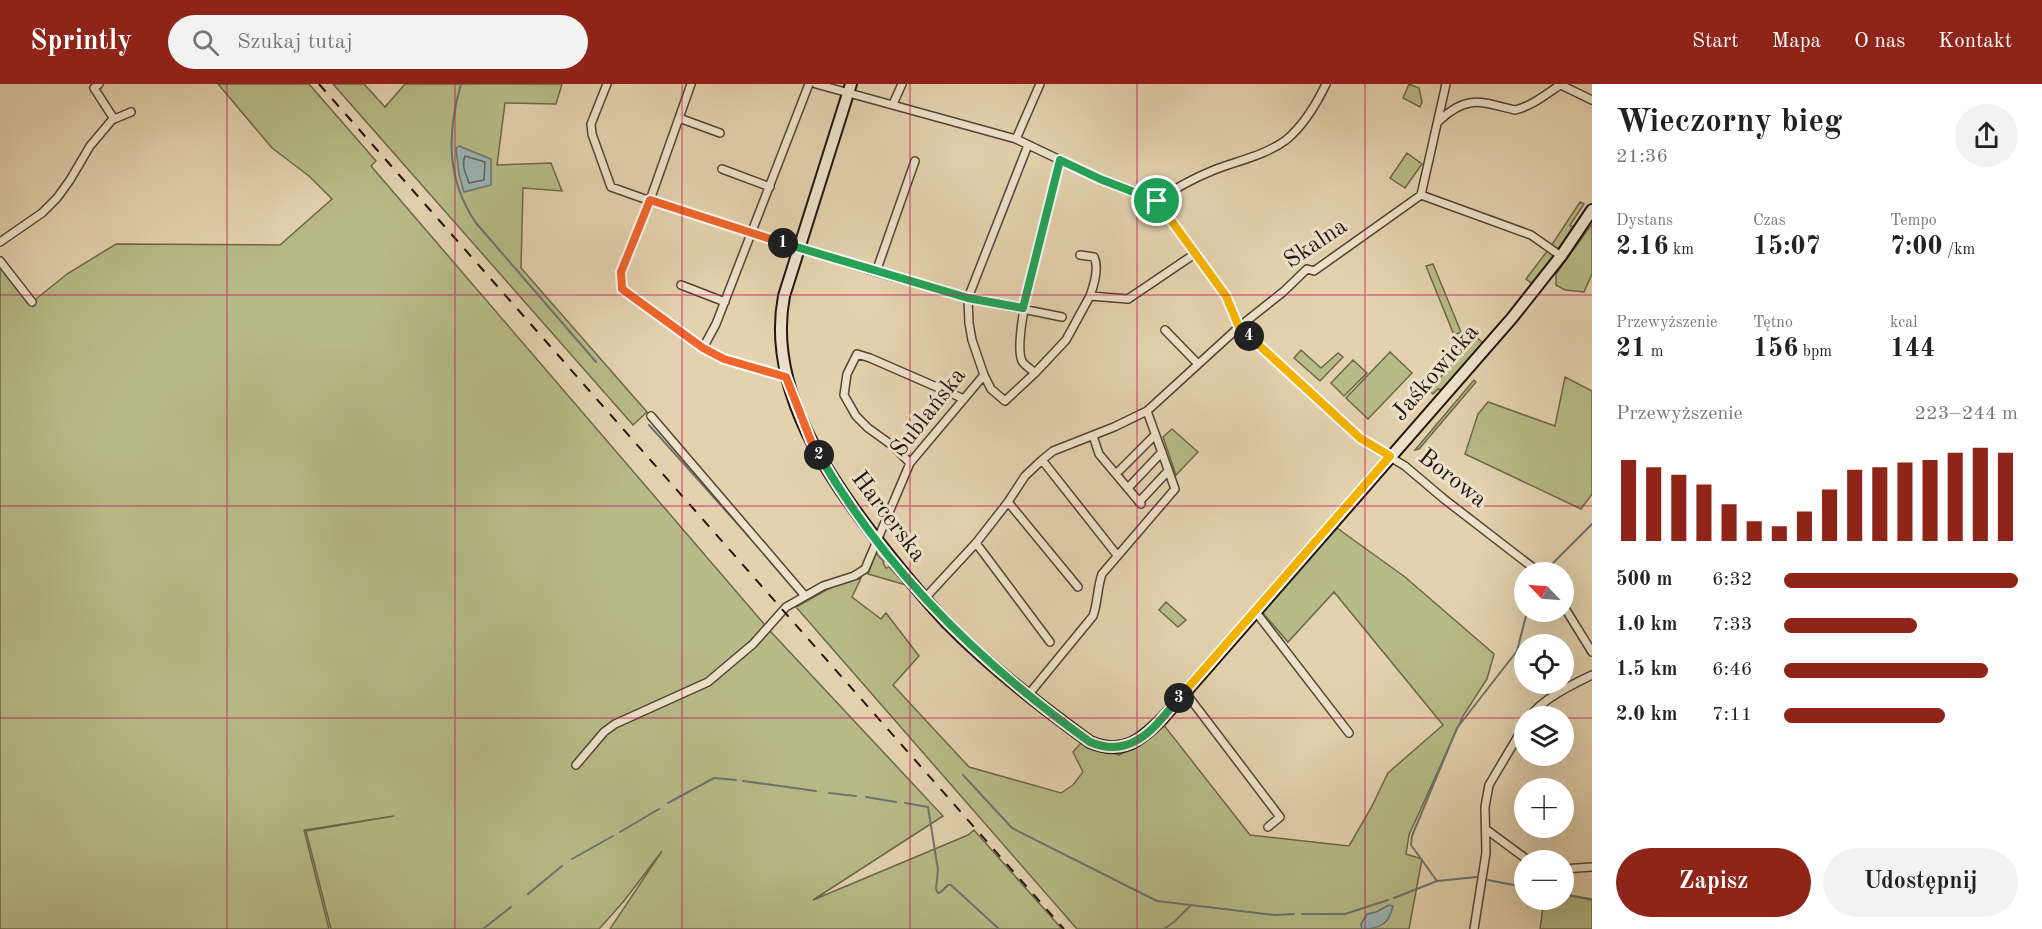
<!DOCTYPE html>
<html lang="pl">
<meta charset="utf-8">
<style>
:root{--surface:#fff;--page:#f2f2f2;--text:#222;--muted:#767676;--accent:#8f2418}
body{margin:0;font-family:"Old Standard TT",serif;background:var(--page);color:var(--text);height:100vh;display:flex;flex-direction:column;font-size:22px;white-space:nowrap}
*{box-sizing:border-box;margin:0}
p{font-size:20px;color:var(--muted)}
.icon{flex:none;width:33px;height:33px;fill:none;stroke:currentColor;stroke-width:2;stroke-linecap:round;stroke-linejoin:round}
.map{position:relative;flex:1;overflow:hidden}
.details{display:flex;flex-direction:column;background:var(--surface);width:450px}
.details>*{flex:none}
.needle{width:39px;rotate:295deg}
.controls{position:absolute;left:1514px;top:478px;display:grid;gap:12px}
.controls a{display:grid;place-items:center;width:60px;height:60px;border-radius:50%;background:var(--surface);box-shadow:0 6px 24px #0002;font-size:30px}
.pin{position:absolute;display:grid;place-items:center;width:51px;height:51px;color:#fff;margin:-26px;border:3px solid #fff;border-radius:50%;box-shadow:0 2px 6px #0007}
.km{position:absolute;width:30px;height:30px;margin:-15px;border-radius:50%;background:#222;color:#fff;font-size:16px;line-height:30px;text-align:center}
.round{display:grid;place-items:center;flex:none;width:63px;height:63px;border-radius:32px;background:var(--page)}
.head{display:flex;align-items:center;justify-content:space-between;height:102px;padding:0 24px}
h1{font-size:33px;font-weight:700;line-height:45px}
.stats{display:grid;grid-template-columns:repeat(3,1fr);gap:9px;height:102px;padding:6px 24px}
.stats div{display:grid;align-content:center}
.stats b{font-size:26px;font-weight:700}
.stats small{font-size:16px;font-weight:400}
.stats p{font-size:16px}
.chart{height:168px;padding:12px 24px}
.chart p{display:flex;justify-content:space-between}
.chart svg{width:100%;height:108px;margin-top:6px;stroke:var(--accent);stroke-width:6}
.cta{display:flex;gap:12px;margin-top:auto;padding:12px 24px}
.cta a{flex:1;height:69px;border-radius:36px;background:var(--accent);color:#fff;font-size:24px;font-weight:700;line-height:69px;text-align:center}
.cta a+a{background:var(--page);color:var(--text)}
ul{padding:0 24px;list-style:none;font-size:20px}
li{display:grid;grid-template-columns:96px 72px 1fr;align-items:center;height:45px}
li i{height:15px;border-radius:8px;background:var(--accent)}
header{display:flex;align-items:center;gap:36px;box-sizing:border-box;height:84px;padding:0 30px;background:var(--accent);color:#fff}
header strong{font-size:28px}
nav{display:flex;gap:33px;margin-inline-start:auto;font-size:21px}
.search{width:420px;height:54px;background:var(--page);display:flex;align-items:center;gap:15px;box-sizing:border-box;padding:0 21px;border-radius:33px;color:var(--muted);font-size:22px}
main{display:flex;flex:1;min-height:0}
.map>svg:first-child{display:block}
.green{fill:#b7bb88;stroke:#6c684a;stroke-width:1.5}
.water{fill:#9ab5b5;stroke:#6a7572;stroke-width:1.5}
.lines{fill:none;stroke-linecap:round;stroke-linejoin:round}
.shore{stroke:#5e6461;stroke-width:1.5}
.stream{stroke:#6a7572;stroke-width:2}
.street-casing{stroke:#524435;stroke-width:10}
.secondary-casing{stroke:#22140d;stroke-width:14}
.street{stroke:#ede2ca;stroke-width:7}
.secondary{stroke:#ede2ca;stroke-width:10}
.rail{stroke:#22140d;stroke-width:2;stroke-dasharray:10 10;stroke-linecap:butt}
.split-1-casing{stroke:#fff;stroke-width:12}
.split-2-casing{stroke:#fff;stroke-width:12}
.split-3-casing{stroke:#fff;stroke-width:12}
.split-4-casing{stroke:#fff;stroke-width:12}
.split-5-casing{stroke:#fff;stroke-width:12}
.split-1{stroke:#22a559;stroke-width:8}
.split-2{stroke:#f0652b;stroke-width:8}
.split-3{stroke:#22a559;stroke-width:8}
.split-4{stroke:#f5b400;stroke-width:8}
.split-5{stroke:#f5b400;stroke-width:8}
.grid{fill:none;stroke:#c2185b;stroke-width:1.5;stroke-opacity:0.55}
.labels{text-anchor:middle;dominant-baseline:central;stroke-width:6;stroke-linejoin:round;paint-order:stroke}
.street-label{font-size:24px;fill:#22140d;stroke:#ede2ca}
</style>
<header>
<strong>Sprintly</strong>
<div class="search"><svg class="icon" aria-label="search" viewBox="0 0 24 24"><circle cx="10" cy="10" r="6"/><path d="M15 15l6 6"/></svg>Szukaj tutaj</div>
<nav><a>Start</a><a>Mapa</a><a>O nas</a><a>Kontakt</a></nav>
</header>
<main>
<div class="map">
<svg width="1592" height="845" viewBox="0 0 1592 845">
<rect width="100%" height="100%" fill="#e4d2ae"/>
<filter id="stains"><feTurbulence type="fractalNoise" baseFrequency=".00333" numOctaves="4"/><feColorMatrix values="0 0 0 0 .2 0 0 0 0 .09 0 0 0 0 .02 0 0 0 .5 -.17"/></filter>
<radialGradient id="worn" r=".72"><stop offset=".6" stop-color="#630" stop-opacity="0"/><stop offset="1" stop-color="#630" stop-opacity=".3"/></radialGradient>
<path class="green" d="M 218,0 L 309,0 L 376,77 L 371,82 L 771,548 L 943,732 L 813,816 L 968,751 L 974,746 L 1062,845 L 610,845 L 662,767 L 624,817 L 599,845 L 331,845 L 306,747 L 394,732 L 304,746 L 329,845 L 0,845 L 0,180 L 31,219 L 67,190 L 116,160 L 280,161 L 332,115 L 309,92 L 272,64 Z
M 333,0 L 364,0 L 385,23 L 405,0 L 562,0 L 556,20 L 505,19 L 497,81 L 551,79 L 562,107 L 523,104 L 521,184 L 647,328 L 633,341 Z
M 1409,0 L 1419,4 L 1422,18 L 1420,23 L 1403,14 Z
M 1407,69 L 1422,80 L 1405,104 L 1390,94 Z
M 1580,118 L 1584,120 L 1570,141 L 1575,145 L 1560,165 L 1551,162 Z
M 1592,140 L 1592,190 L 1584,208 L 1565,206 L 1556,201 L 1556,190 Z
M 1548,166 L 1553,170 L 1554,174 L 1534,201 L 1526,195 Z
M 1433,180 L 1461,248 L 1454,251 L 1426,182 Z
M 1476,253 L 1482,258 L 1481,263 L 1453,296 L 1440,306 L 1438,305 L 1433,310 L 1429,306 Z
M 1301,266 L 1321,284 L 1338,269 L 1343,273 L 1320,297 L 1294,274 Z
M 1390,268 L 1412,289 L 1368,335 L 1346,314 Z
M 1353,276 L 1367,289 L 1344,312 L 1331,299 Z
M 1565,293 L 1592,307 L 1592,410 L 1581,425 L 1465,370 L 1478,330 L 1488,318 L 1555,342 Z
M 1474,296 L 1476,298 L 1419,365 L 1415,366 Z
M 1172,345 L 1198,368 L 1176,391 L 1163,353 Z
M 1337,444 L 1405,493 L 1494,570 L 1487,595 L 1463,632 L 1409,751 L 1406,770 L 1422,775 L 1409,845 L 1077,845 L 796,523 L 837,500 L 861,494 L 852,513 L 881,535 L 886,529 L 919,572 L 893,601 L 969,683 L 1061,709 L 1073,701 L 1083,688 L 1073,668 L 1081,659 L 1119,671 L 1143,659 L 1163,640 L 1250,751 L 1349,762 L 1371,724 L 1388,689 L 1443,641 L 1334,508 L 1288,558 L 1262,528 Z
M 876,469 L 884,478 L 883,479 L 886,484 L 889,483 L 906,501 L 868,490 Z
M 1166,518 L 1186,536 L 1178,543 L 1159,526 Z
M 1563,810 L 1592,815 L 1592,845 L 1540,845 L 1544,816 L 1563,816 Z"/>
<path class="water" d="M 459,62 L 491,75 L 491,101 L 464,108 L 459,90 L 456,64 Z
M 1389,821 L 1393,822 C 1389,840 1380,845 1362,845 L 1361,840 L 1367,830 L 1376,828 Z"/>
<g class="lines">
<path class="shore" d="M 465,72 L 485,78 L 484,96 L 469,99 C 466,90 461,81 465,72 Z"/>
<path class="stream" d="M 461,0 C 447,49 446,95 476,139 L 596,278
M 649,341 L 761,466
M 1543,489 L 1592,440
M 963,691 L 1012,744 L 1157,817 L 1275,831 L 1294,830
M 743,697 L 816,707
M 829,709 L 856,712
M 866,713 L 896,718
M 668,719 L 714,694 L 736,696
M 905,719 L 928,723 L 938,786 L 936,805 L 938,809 L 941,808 L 948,801 L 951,801 L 999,845
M 620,748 L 659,725
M 572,775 L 613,752
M 1488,796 L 1524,803
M 1437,797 L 1411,761 L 1412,752 L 1457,644 L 1517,567 L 1527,528
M 528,810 L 562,782
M 1563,810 L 1592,816
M 1394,814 L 1437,797 L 1476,793
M 1302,830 L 1345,830 L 1388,816
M 483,845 L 511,823
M 1164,845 L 1174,838 L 1190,822"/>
<defs>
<path id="street" d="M 99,0 L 94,4 L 114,35
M 607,0 L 591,40 L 592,50 L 611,103 L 642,114 L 876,188 L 968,214 L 1062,233
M 691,0 L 650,116 L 621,188 L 622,205 L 703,264 L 724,275 L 786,293
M 816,0 L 1016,55 L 1100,95 L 1157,117 L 1226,212 L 1239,243 L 1360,355 L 1405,382 L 1444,415 L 1540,489
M 1559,0 L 1592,16
M 893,20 L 902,0
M 679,34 L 720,49
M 1439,37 C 1467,10 1481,18 1515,26 C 1532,22 1546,10 1560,1
M 1016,55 L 1040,0
M 722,85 L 770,103
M 1421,111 L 1531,151 L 1561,172
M 1157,117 C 1174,105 1194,94 1214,86 C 1237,77 1266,71 1286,56 C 1304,41 1316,21 1326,0
M 0,158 L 42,129 L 57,114 L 70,96 L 90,62 L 112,36 L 131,28
M 1080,171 L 1094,173 C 1099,183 1094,201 1090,212
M 0,177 L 32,218
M 876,188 L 915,77
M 681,201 L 725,218
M 1165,246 L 1198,280
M 703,264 L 716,240 L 809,0
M 1035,289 C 1032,286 1024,281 1022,277 C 1010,251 1052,109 1061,76
M 984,291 L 991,305 L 1005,317 L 1035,289 L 1066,256 L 1090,212 L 1128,215 L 1196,169
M 651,332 L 805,512
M 1093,352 L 1099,370 L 1141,420
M 1042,376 L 1117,471
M 910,379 L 893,362 L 868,344 L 856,332 L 844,311 L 847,290 L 857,270 L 870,274 L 964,315
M 1116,390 L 1155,351
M 1128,404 L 1162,368
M 1008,418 L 1078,503
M 1139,418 L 1168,387
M 976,459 L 1050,558
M 925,514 L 976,459 L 1008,418 L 1025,392 L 1042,376 L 1053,367 L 1114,343 L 1147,327 L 1239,243 L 1283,208 L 1307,185 L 1314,187 L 1421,111 L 1446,0
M 1563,521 L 1592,568
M 1255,527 L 1349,649
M 1185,608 L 1280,733 L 1268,743
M 1029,610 L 1093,532 C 1098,518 1097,504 1102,490 L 1175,405 L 1147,327
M 1530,633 C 1540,616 1573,600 1592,591
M 576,681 L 604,648 L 615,640 L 708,598 L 753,560 L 786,523 L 823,502 L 854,492 L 865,485 L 910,379 L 984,291 L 972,256 L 969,239 L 968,214 L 1028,61
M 1487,746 L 1529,777
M 1563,785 L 1592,783
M 1474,845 L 1486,769 L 1485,723 L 1489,701 L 1524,642"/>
<path id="secondary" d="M 851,0 L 784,212 C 766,306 830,397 885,466 C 905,491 925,516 947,539 C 990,583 1040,622 1090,658 C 1123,672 1141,656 1163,634 L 1512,234 L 1561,172 L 1592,126"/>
</defs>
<use href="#street" class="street-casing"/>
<use href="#secondary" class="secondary-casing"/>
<use href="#street" class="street"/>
<use href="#secondary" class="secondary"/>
<path class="rail" d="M 319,0 L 1064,845"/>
</g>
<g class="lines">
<defs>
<path id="split-1" d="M 783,159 L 968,214 L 1023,224 L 1060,76 L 1100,95 L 1157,117"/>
<path id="split-2" d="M 783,159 L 650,116 L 621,188 L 622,205 L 703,264 L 724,275 L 786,293 L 811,357 L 819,371"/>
<path id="split-3" d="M 819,371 C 885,486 982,581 1090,658 C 1132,676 1155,643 1179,614"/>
<path id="split-4" d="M 1179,614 L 1390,372 L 1360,354 L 1249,252"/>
<path id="split-5" d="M 1157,117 L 1226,212 L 1239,243 L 1249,252"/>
</defs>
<use href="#split-1" class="split-1-casing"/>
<use href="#split-2" class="split-2-casing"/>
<use href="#split-3" class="split-3-casing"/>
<use href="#split-4" class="split-4-casing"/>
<use href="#split-5" class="split-5-casing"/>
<use href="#split-1" class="split-1"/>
<use href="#split-2" class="split-2"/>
<use href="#split-3" class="split-3"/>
<use href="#split-4" class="split-4"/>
<use href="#split-5" class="split-5"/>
</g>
<path class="grid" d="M 227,0 L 227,845M 455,0 L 455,845M 682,0 L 682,845M 910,0 L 910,845M 1137,0 L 1137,845M 1365,0 L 1365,845M 0,211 L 1592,211M 0,422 L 1592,422M 0,634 L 1524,634M 1563,634 L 1592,634"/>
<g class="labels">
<g class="street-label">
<text transform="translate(1316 160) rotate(-34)">Skalna</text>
<text transform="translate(1436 289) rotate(-49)">Jaśkowicka</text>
<text transform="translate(929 329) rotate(-52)">Sublańska</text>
<text transform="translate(1452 395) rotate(38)">Borowa</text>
<text transform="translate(888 433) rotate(53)">Harcerska</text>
</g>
</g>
<rect width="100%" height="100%" filter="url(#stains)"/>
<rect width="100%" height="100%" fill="url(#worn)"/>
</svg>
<div class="controls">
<a><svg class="needle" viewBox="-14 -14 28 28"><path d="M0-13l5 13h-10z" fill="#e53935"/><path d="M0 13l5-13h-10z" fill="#767676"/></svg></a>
<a><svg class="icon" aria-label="locate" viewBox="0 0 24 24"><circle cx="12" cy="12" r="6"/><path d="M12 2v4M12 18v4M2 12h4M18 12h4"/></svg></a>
<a><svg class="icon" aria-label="layers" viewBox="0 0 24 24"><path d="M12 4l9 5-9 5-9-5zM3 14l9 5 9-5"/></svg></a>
<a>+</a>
<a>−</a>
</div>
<div class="pin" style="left:1157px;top:117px;background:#1e9e55"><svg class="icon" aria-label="arrive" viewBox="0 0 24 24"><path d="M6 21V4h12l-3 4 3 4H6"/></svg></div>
<b class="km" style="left:783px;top:159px">1</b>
<b class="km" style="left:819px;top:371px">2</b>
<b class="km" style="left:1179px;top:614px">3</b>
<b class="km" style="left:1249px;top:252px">4</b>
</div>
<section class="details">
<div class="head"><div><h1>Wieczorny bieg</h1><p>21:36</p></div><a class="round"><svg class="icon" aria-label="share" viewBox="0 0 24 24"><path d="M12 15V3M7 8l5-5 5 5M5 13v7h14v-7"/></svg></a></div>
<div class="stats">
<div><p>Dystans</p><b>2.16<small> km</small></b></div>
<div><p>Czas</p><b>15:07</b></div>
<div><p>Tempo</p><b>7:00<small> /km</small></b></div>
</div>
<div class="stats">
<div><p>Przewyższenie</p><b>21<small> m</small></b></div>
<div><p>Tętno</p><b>156<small> bpm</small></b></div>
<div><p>kcal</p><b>144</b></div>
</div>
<div class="chart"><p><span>Przewyższenie</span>223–244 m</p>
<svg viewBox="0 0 160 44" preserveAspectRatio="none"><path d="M5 44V11M15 44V14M25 44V17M35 44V21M45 44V29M55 44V36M65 44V38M75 44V32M85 44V23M95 44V15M105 44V14M115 44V12M125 44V11M135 44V8M145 44V6M155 44V8"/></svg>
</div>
<ul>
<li><b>500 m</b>6:32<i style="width:100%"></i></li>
<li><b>1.0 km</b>7:33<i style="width:57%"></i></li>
<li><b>1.5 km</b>6:46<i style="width:87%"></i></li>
<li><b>2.0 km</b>7:11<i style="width:69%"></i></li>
</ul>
<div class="cta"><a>Zapisz</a><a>Udostępnij</a></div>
</section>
</main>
